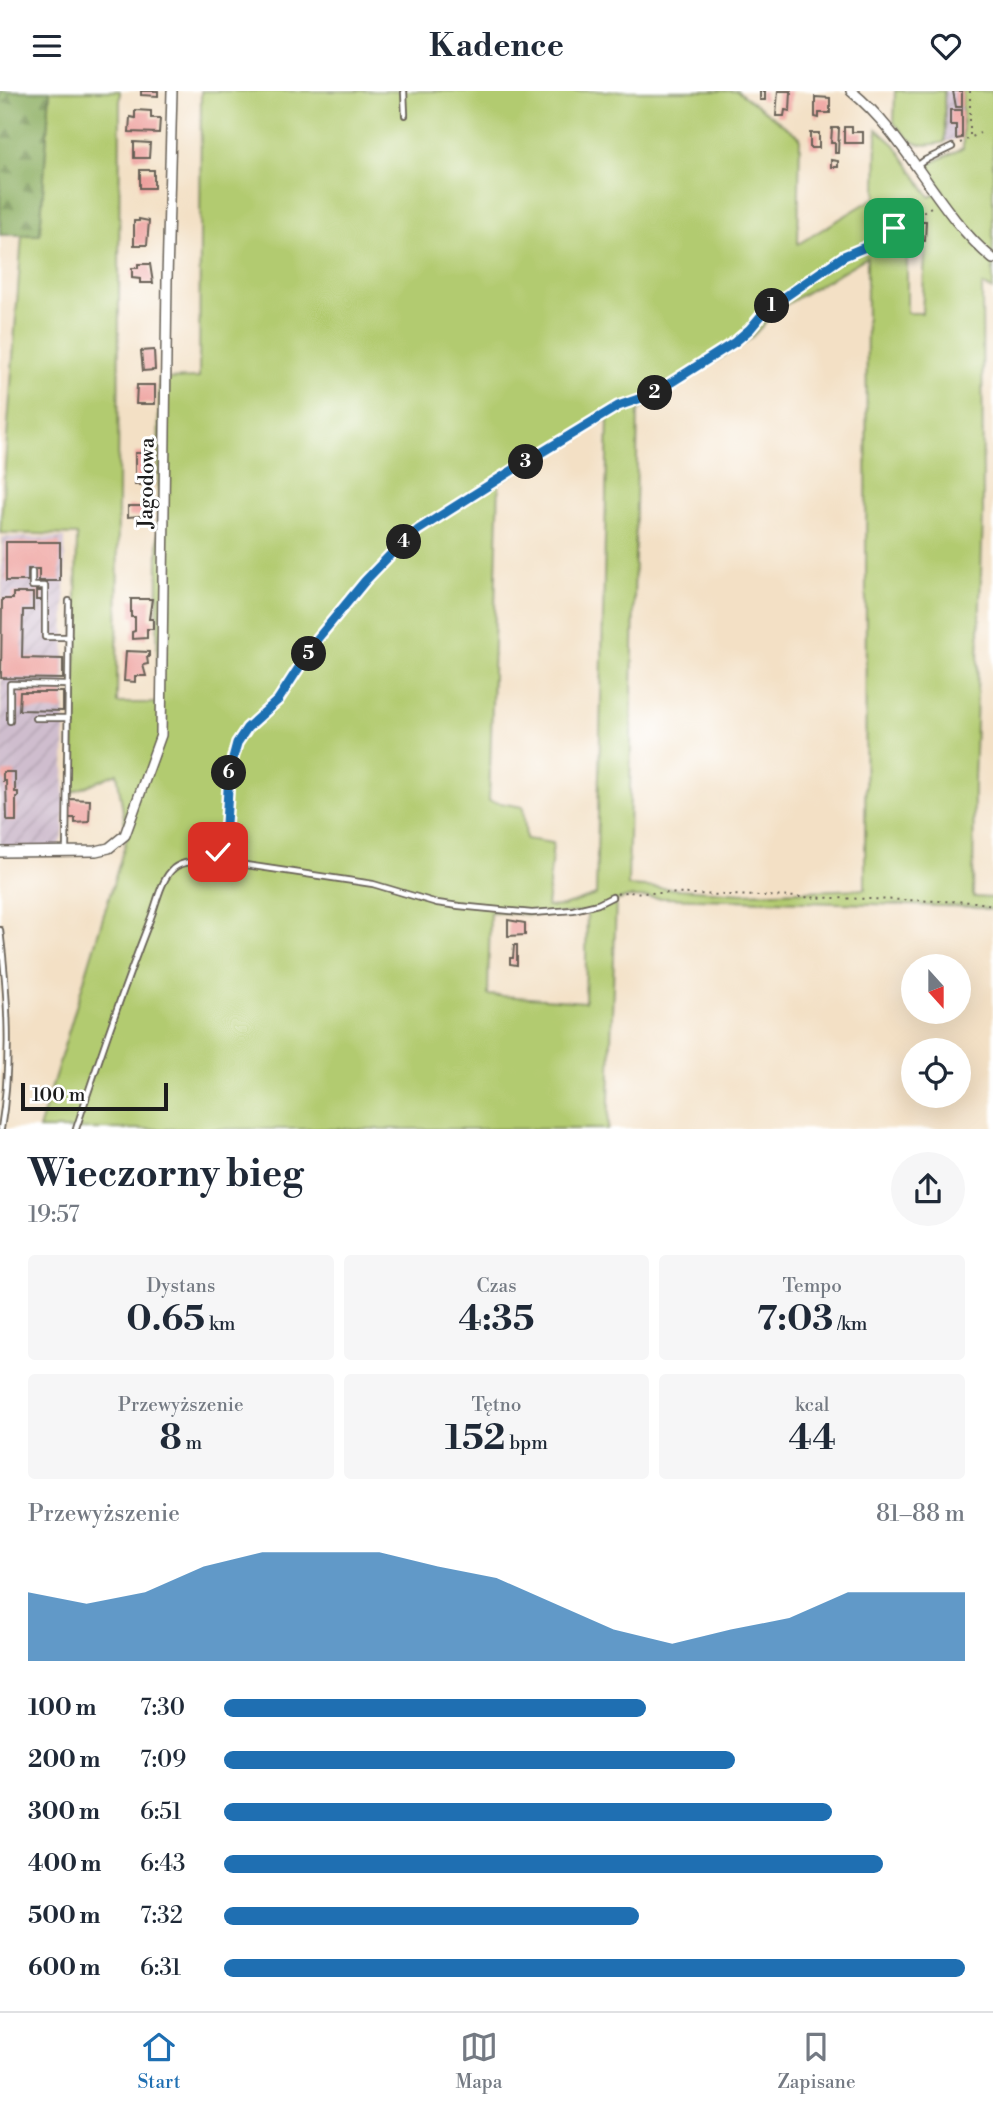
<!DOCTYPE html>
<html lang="pl">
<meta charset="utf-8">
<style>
:root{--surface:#fff;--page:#f6f6f7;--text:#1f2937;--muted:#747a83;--line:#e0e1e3;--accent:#1f6fb2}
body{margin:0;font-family:"Libre Bodoni",serif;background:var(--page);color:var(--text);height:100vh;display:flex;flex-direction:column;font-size:26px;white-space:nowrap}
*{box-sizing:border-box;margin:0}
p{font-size:23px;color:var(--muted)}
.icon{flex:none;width:38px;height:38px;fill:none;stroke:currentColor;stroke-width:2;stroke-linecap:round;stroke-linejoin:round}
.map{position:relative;height:1038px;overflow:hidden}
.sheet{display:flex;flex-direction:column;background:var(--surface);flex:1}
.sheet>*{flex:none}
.needle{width:46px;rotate:159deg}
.fabs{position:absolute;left:901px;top:863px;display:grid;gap:14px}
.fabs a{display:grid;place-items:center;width:70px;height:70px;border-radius:50%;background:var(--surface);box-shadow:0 7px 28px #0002;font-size:35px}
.scale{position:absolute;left:21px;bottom:18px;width:147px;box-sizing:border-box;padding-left:7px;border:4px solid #1c1c1c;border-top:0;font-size:19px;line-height:24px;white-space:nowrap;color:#1c1c1c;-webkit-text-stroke:5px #fff;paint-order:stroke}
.pin{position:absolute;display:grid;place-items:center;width:60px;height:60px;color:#fff;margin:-30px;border-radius:14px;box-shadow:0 4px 10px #0006}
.km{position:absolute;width:35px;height:35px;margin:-18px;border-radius:50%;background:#222;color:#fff;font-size:19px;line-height:35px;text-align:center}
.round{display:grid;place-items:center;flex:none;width:74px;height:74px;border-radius:37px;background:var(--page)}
.overview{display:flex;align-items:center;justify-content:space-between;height:119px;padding:0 28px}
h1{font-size:38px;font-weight:700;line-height:52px}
.figures{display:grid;grid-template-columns:repeat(3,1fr);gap:10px;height:119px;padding:7px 28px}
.figures div{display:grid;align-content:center;border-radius:7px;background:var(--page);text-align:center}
.figures b{font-size:35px;font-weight:700}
.figures small{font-size:19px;font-weight:400}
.figures p{font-size:19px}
.chart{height:196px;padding:14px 28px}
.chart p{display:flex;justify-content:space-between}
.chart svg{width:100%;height:126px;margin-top:7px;fill:var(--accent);opacity:.7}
ul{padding:0 28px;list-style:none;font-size:23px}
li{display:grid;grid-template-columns:112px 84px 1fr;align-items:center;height:52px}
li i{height:18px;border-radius:9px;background:var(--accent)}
header{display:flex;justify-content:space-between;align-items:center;height:91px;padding:0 28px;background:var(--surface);font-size:32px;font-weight:700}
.dock{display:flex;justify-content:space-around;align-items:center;height:98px;border-top:2px solid var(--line);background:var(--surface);font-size:19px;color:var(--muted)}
.dock a{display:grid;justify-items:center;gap:4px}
.dock .current{color:var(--accent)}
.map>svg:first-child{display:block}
.industrial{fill:url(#industrial-furrows)}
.green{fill:#b2cb70;stroke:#677446;stroke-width:2;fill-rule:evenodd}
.forest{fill:url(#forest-firs);stroke:#54663f;stroke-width:2}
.building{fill:#eea19e}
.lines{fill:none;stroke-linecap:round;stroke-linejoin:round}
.lane-casing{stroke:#676157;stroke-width:8}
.street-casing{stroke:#676157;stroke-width:12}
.path{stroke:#676157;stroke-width:2;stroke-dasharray:2 5;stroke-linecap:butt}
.lane{stroke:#fff;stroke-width:4.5}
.street{stroke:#fff;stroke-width:9}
.route-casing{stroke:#fff;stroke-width:14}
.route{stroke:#1f6fb2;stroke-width:9}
.labels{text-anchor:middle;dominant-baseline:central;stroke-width:6;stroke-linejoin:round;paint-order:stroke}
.street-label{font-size:21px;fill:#1c1c1c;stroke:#fff}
</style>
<header><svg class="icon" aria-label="menu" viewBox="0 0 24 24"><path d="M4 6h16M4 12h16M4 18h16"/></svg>Kadence<svg class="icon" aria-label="heart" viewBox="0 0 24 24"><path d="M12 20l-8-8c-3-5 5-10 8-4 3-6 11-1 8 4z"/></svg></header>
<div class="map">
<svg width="993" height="1038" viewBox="0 0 993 1038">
<defs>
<pattern id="industrial-furrows" width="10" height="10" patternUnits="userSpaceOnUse" patternTransform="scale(1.75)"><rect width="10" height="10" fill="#cfbdce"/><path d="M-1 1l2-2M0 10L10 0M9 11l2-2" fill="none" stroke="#b1a2b0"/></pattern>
<pattern id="forest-firs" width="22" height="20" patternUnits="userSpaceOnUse" patternTransform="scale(1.75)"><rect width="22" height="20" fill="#8daf62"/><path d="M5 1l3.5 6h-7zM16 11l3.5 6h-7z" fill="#728e50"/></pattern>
</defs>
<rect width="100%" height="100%" fill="#fff"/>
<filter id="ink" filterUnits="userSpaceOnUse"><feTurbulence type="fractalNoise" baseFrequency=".0143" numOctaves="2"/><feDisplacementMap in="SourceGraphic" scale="14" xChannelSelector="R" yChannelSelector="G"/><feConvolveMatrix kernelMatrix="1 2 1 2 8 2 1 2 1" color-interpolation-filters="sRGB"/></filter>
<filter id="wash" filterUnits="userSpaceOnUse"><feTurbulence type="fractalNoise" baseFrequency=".00686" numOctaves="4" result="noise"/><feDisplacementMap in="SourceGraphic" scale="28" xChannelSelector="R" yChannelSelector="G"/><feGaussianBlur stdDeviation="1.57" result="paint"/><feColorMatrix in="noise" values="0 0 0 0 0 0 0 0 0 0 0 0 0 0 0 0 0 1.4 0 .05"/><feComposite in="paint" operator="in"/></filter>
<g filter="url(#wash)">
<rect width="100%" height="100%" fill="#f3e0c5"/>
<path class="industrial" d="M 944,0 L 962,0 L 962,47 L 945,51 Z
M 2,446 L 65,447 L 64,739 L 58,757 L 0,756 Z"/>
<path class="green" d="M 50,0 L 120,0 L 117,612 L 157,612 L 159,288 L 199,287 L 201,0 L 737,0 L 800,46 L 798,153 L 876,106 L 877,38 L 895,54 L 930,106 L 943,99 L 925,75 L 963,57 L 962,0 L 993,0 L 993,199 L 982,194 L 983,423 L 974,691 L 973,806 L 993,807 L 993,819 L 975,816 L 628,806 L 616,810 L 608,1038 L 39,1038 L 127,747 L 117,682 L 73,701 L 77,444 L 0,442 L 22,144 L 40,144 ZM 919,125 L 927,125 L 922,222 L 907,222 L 907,133 ZM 867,166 L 865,798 L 743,802 L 628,795 L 638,320 L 750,248 L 777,219 ZM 608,327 L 596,804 L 563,815 L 547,816 L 553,752 L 526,748 L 523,716 L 489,710 L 499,391 ZM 490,821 L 536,824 L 587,821 L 585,911 L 488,904 Z
M 895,0 L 944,0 L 945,51 C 917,58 913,53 894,32 Z"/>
<path class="forest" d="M 0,0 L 50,0 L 40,144 L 0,144 Z"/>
<g id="blocks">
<path class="building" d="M 141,0 L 158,0 L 158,5 L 141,4 Z
M 760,0 L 765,0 L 765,9 L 760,9 Z
M 778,0 L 791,0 L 790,20 L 785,19 L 784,25 L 776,25 Z
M 953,0 L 962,0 L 962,16 L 956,16 Z
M 815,6 L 830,7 L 830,22 L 819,22 L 819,27 L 815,26 Z
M 135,19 L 151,20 L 151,27 L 160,27 L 159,42 L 129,41 L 130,26 L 135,27 Z
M 950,19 L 962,19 L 962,47 L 956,48 L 956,34 L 950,34 Z
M 844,36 L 852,36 L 852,41 L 863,41 L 863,52 L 844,52 Z
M 832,37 L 839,37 L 838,62 L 835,62 L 835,52 L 831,52 Z
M 810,42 L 819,42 L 819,57 L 810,57 Z
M 134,51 L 150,52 L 149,67 L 134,67 Z
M 831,69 L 838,70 L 838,76 L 831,76 Z
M 140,79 L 154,79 L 154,97 L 140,97 Z
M 139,128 L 149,130 L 147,154 L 134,154 L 134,130 L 139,130 Z
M 921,130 L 926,130 L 925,150 L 919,150 Z
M 138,173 L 150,173 L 153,192 L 140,192 L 140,188 L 132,187 L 132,177 L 138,177 Z
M 154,259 L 155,279 L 143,280 L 141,260 Z
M 137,294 L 155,294 L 155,313 L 136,313 Z
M 135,362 L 152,362 L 152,394 L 135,394 Z
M 128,415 L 152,415 L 152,424 L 128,426 Z
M 6,451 L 60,451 L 60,490 L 39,490 L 39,478 L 28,478 L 28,490 L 6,490 Z
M 36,500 L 43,500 L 43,509 L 36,509 Z
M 13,502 L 33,502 L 33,519 L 23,519 L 22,567 L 63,568 L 63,588 L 1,587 L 2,508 L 13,508 Z
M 131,508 L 152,508 L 149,528 L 153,528 L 153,538 L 147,538 L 147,547 L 132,548 L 132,541 L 135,540 L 135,526 L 131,526 Z
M 126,560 L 149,561 L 149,566 L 147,566 L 148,573 L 143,574 L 146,585 L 135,585 L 135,591 L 124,590 Z
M 20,601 L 63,601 L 63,620 L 19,619 Z
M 3,681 L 15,681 L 15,701 L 18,701 L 18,706 L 16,706 L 16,730 L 9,730 L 7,728 L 6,690 L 3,690 Z
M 69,708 L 90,709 L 89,731 L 75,732 L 75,727 L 69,727 Z
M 508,829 L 525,832 L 525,844 L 508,845 Z
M 514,854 L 517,854 L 517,874 L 510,873 L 510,867 L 513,867 Z"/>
</g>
</g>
<g filter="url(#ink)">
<use href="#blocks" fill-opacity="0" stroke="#676157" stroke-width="2"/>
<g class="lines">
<defs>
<path id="lane" d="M 404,0 L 405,24
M 917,75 L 925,69 L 952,56
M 32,481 L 32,495 L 45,495 L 45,546 L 69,546
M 35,627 L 68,627
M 10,630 L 10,593 L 68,594
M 66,760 L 69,510
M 0,839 C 8,904 12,972 1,1038
M 76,1038 C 99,968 123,898 150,829 C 156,815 160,792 171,780 C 180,769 199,771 212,769 L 373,793 L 437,812 L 459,815 L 532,822 L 573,819 L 598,813 L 612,806"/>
<path id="street" d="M 851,0 C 909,47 936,121 993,168
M 0,761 L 96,760 L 109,757 L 125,744 L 161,644 L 167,188 L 172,0"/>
</defs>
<use href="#lane" class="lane-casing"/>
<use href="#street" class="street-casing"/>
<path class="path" d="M 970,0 L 970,47
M 960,52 L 980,42
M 217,762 L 226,733 L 229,682 L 237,652 L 247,637 L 277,609 L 318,547 L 365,490 L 391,463 L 418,439 L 516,377 L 618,315 L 653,303 L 735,251 L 750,238 L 766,219 L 844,165 L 882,149 L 894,137 L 933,115
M 617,803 L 621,801 L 975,811 L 993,814"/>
<use href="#lane" class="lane"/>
<use href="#street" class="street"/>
</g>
</g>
<g class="lines" filter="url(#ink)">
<defs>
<path id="route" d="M 218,761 L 226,733 L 229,682 L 237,652 L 247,637 L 278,609 L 318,547 L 365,490 L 391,463 L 418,439 L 516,377 L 618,315 L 653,303 L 735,251 L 750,238 L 766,219 L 844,165 L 882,149 L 894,137"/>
</defs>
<use href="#route" class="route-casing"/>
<use href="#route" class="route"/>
</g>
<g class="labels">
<g class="street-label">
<text transform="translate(147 392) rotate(-89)">Jagodowa</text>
</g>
</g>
</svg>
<div class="fabs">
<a><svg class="needle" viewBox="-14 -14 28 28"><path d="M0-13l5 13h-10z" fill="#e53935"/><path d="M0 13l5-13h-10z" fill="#747a83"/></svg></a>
<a><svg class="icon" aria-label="locate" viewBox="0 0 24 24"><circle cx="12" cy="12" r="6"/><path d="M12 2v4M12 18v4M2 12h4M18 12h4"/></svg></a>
</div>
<div class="scale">100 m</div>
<div class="pin" style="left:894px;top:137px;background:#1e9e55"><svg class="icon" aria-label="arrive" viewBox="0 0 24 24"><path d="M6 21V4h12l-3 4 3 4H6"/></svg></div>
<div class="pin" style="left:218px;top:761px;background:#d93025"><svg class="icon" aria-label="check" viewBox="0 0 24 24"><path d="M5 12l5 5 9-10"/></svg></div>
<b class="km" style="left:772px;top:215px">1</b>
<b class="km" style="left:655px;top:302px">2</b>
<b class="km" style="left:526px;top:371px">3</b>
<b class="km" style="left:404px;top:451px">4</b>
<b class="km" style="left:309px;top:563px">5</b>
<b class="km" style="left:229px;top:682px">6</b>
</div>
<section class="sheet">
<div class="overview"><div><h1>Wieczorny bieg</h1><p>19:57</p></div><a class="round"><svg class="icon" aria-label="share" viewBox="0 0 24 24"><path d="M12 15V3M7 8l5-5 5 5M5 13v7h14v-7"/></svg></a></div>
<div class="figures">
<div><p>Dystans</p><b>0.65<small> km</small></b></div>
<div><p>Czas</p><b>4:35</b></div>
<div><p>Tempo</p><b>7:03<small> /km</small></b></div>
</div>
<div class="figures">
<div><p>Przewyższenie</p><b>8<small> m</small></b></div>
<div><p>Tętno</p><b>152<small> bpm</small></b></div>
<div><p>kcal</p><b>44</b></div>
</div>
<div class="chart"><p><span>Przewyższenie</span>81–88 m</p>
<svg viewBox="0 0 160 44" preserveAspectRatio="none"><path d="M0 44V20L10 24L20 20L30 11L40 6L50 6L60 6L70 11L80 15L90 24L100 33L110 38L120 33L130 29L140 20L150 20L160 20V44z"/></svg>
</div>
<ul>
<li><b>100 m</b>7:30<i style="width:57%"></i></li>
<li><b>200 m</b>7:09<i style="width:69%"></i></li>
<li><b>300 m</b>6:51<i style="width:82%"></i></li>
<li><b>400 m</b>6:43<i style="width:89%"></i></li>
<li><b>500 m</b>7:32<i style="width:56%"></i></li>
<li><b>600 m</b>6:31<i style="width:100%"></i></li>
</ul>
</section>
<nav class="dock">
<a class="current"><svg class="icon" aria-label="home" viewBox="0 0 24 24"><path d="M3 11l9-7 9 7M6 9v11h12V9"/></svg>Start</a>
<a><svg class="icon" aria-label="map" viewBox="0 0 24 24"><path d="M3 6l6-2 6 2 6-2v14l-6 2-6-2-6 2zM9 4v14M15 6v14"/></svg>Mapa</a>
<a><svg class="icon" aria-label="saved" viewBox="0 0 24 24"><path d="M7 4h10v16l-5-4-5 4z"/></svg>Zapisane</a>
</nav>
